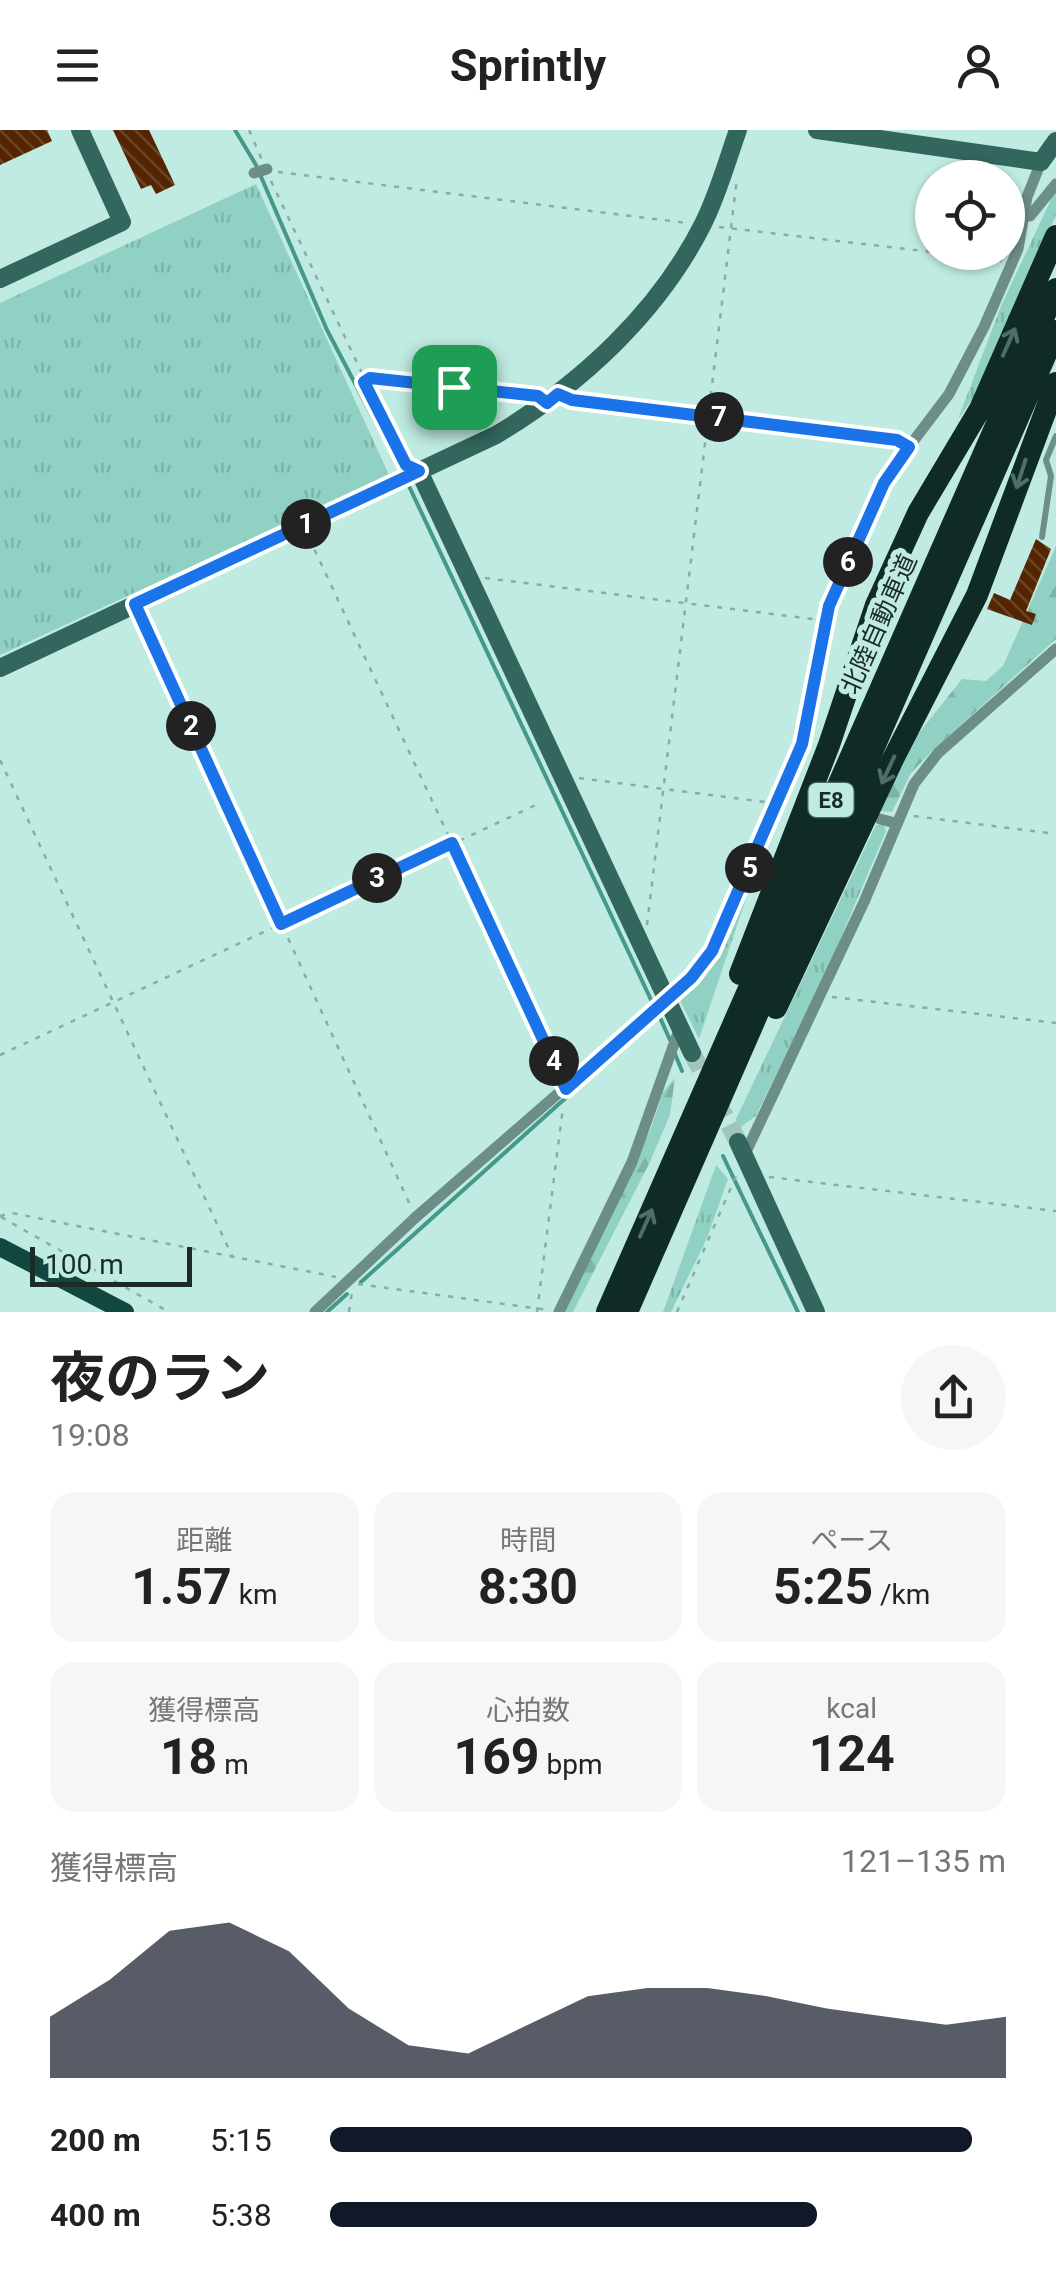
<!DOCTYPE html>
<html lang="ja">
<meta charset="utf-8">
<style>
:root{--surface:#fff;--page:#f6f6f6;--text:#222;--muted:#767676;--accent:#111827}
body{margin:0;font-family:Roboto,"Noto Sans JP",sans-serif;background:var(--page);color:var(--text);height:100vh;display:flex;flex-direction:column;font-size:38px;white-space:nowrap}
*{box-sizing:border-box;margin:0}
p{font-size:32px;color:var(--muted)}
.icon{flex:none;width:55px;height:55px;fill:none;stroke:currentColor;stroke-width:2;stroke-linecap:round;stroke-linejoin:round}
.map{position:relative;height:1182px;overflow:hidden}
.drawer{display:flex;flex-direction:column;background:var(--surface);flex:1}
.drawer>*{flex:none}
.tools{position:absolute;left:915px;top:30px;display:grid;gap:20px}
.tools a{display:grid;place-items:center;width:110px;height:110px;border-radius:50%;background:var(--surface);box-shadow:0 2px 8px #0004;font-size:50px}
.scale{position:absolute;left:30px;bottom:25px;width:162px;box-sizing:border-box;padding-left:10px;border:5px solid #1b2b28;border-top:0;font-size:28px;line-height:35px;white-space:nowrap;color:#1b2b28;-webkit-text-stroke:8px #c0ebe2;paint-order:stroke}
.pin{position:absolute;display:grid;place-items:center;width:85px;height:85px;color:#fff;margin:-42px;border-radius:20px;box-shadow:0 5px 15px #0006}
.km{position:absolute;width:50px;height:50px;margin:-25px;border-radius:50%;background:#222;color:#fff;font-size:28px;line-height:50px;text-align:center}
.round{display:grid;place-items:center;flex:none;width:105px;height:105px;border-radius:52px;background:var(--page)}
.summary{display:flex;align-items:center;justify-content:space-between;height:170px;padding:0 50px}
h1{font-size:55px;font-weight:700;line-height:75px}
.stats{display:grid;grid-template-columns:repeat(3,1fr);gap:15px;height:170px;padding:10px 50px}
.stats div{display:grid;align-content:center;border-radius:25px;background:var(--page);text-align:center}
.stats b{font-size:50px;font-weight:700}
.stats small{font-size:28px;font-weight:400}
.stats p{font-size:28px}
.chart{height:280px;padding:20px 50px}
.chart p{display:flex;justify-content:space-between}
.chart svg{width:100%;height:180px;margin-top:10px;fill:var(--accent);opacity:.7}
ul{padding:0 50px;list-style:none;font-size:32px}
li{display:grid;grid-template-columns:160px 120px 1fr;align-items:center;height:75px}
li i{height:25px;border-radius:12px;background:var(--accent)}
header{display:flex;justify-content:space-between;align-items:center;height:130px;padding:0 50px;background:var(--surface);font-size:45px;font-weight:700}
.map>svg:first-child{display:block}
.grass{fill:url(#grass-tufts)}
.forest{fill:url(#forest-firs)}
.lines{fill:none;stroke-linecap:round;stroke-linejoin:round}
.stream{stroke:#45998b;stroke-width:4}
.building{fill:url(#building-back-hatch)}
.secondary-tunnel{stroke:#9fc5bd;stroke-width:18;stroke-dasharray:18 9;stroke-linecap:butt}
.path{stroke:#8aaca5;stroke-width:2.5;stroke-dasharray:5 8;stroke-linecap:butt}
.lane{stroke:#6d8e87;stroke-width:6}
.street{stroke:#6d8e87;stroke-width:11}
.secondary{stroke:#33665d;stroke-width:18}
.primary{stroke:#11473f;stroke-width:18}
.highway{stroke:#102b26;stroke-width:22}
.oneway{stroke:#4e6e68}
.route-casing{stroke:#fff;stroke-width:20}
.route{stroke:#1a73e8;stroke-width:12}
.labels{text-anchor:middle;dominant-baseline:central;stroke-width:10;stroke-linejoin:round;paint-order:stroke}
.shield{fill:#c0ebe2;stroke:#4c6560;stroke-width:2.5}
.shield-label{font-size:22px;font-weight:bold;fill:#1b2b28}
.street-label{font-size:25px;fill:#1b2b28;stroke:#c0ebe2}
</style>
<header><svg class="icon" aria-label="menu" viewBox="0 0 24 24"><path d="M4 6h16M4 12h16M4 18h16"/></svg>Sprintly<svg class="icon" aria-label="person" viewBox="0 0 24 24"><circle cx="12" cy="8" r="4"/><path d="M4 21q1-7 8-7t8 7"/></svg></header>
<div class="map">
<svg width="1056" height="1182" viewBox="0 0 1056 1182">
<defs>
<pattern id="grass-tufts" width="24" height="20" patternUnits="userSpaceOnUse" patternTransform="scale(2.5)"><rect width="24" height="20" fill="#91d1c4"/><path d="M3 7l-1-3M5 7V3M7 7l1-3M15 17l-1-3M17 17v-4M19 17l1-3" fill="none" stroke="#7cb4a8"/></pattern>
<pattern id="forest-firs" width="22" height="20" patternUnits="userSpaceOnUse" patternTransform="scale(2.5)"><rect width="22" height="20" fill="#91d1c4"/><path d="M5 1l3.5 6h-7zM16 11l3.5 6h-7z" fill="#7cb4a8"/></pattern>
<pattern id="building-back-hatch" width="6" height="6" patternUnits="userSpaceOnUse" patternTransform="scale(2.5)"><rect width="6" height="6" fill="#552502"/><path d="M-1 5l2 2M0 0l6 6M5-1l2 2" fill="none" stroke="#694428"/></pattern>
</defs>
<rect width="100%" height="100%" fill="#c0ebe2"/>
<path class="grass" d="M 256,54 L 389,345 L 0,525 L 0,173 Z
M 1056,59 L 1056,85 L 979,260 L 958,289 L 1001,176 Z
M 883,694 L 886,701 L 833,826 L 756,986 L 738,999 L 736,989 L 876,695 Z
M 755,742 L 699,909 L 679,868 L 710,833 Z
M 716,1035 L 728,1049 L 707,1108 L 671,1182 L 663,1182 Z"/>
<path class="forest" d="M 1056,416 L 1056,509 L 933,620 L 911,643 L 892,682 L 880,681 L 911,613 L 962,549 L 986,551 L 1003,536 Z
M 675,948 L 670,985 L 649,1034 L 573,1182 L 564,1182 L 651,998 L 663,962 Z"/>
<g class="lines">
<path class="stream" d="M 235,0 L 256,35 L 327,200 L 401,341
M 408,354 L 653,874
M 658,883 L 670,910
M 675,924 L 682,941
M 723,1026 L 798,1182
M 361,1152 L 659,884
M 327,1182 L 347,1164"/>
</g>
<path class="building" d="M 0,0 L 47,0 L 52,11 L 0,35 Z
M 113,0 L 149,0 L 175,55 L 156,64 L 151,55 L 141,59 Z
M 1036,409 L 1051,419 L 1026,481 L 1036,484 L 1032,495 L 987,479 L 994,463 L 1010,470 Z"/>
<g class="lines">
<path class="secondary-tunnel" d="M 692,923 L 738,1012"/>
<path class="path" d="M 249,0 L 262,30
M 278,42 L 687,93
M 271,51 L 405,334
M 719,97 L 932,122
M 935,122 L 1002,131
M 365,251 L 530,265
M 575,270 L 899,311
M 309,408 L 562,948
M 485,448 L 820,490
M 142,489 L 411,1077
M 0,630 L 232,1126
M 579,648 L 765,672
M 914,686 L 1056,704
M 647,795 L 737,48
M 832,867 L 1056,893
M 0,925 L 536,675
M 769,1047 L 1056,1081
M 0,1086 L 12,1083 L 336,1147
M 1,1087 L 169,1182
M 358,1154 L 548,1180
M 349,1182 L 352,1162
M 537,1182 L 563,977
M 677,1182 L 736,1046"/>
<path class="lane" d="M 1042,407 L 1051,346 L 1046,330 L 1056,306"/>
<path class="street" d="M 254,43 L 267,39
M 1023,85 L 1030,86 L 1056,54
M 880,689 L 895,693
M 745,1024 L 864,772 L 914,654 L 938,623 L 1056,519
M 315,1182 L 416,1087 L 691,848 L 712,821 L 802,614 L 834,464 L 890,342 L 949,264 L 984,197 L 1018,119 L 1027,67 L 1041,32
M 559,1182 L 632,1032 L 680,897"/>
<path class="secondary" d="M 817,0 L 1041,32 L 1056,11
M 0,149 L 122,92 L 80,0
M 419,341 L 692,923
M 0,538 L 496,305 C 581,254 658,183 703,94 C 718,64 727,31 738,0
M 738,1012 L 816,1182"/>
<path class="primary" d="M 0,1117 L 125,1182"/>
<path class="highway" d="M 740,844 L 829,615 L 876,475 L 918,383 L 980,279 L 1056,106
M 776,878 L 893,629 L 977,465 L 1056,253
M 607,1182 L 1056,159
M 627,1182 L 1056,201"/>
</g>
<defs><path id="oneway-shaft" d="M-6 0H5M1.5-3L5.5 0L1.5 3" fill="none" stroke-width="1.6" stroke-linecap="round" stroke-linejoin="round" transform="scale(2.5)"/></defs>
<g class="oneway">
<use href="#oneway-shaft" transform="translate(1009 212) rotate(-66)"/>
<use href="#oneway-shaft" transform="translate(1021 344) rotate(108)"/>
<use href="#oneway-shaft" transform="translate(888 640) rotate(115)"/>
<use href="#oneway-shaft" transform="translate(646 1093) rotate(-66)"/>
</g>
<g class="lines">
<defs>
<path id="route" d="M 370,248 L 538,266 L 547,273 L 558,264 L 572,270 L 897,310 L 909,317 L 884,353 L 829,476 L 802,614 L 712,821 L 691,848 L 566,959 L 452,713 L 281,794 L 135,474 L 419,341 L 406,335 L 364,252 Z"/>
</defs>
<use href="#route" class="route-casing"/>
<use href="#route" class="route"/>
</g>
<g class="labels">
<rect class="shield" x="808.5" y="653" width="45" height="34" rx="8"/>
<g class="shield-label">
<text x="831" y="670">E8</text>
</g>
<g class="street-label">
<text transform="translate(879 494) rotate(-66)">北陸自動車道</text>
</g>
</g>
</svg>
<div class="tools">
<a><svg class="icon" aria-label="locate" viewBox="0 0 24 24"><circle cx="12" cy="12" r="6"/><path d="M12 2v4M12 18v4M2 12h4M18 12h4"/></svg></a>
</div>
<div class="scale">100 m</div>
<div class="pin" style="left:454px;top:257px;background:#1e9e55"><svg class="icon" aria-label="arrive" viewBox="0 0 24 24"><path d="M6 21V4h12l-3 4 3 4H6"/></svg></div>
<b class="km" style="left:306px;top:394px">1</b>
<b class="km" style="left:191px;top:596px">2</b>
<b class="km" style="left:377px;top:748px">3</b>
<b class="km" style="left:554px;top:931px">4</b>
<b class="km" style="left:750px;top:738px">5</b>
<b class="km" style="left:848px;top:432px">6</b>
<b class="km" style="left:719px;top:287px">7</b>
</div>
<section class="drawer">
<div class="summary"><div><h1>夜のラン</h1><p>19:08</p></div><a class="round"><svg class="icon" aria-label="share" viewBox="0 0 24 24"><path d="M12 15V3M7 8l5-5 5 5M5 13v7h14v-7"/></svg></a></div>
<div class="stats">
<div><p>距離</p><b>1.57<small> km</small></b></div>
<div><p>時間</p><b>8:30</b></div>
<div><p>ペース</p><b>5:25<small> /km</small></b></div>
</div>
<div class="stats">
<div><p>獲得標高</p><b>18<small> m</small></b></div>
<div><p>心拍数</p><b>169<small> bpm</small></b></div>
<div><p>kcal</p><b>124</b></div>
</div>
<div class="chart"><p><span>獲得標高</span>121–135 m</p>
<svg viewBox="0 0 160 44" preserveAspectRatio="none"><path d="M0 44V29L10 20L20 8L30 6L40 13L50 27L60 36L70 38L80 31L90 24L100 22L110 22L120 24L130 27L140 29L150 31L160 29V44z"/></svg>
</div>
<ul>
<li><b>200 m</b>5:15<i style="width:95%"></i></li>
<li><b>400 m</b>5:38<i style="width:72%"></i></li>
</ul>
</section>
